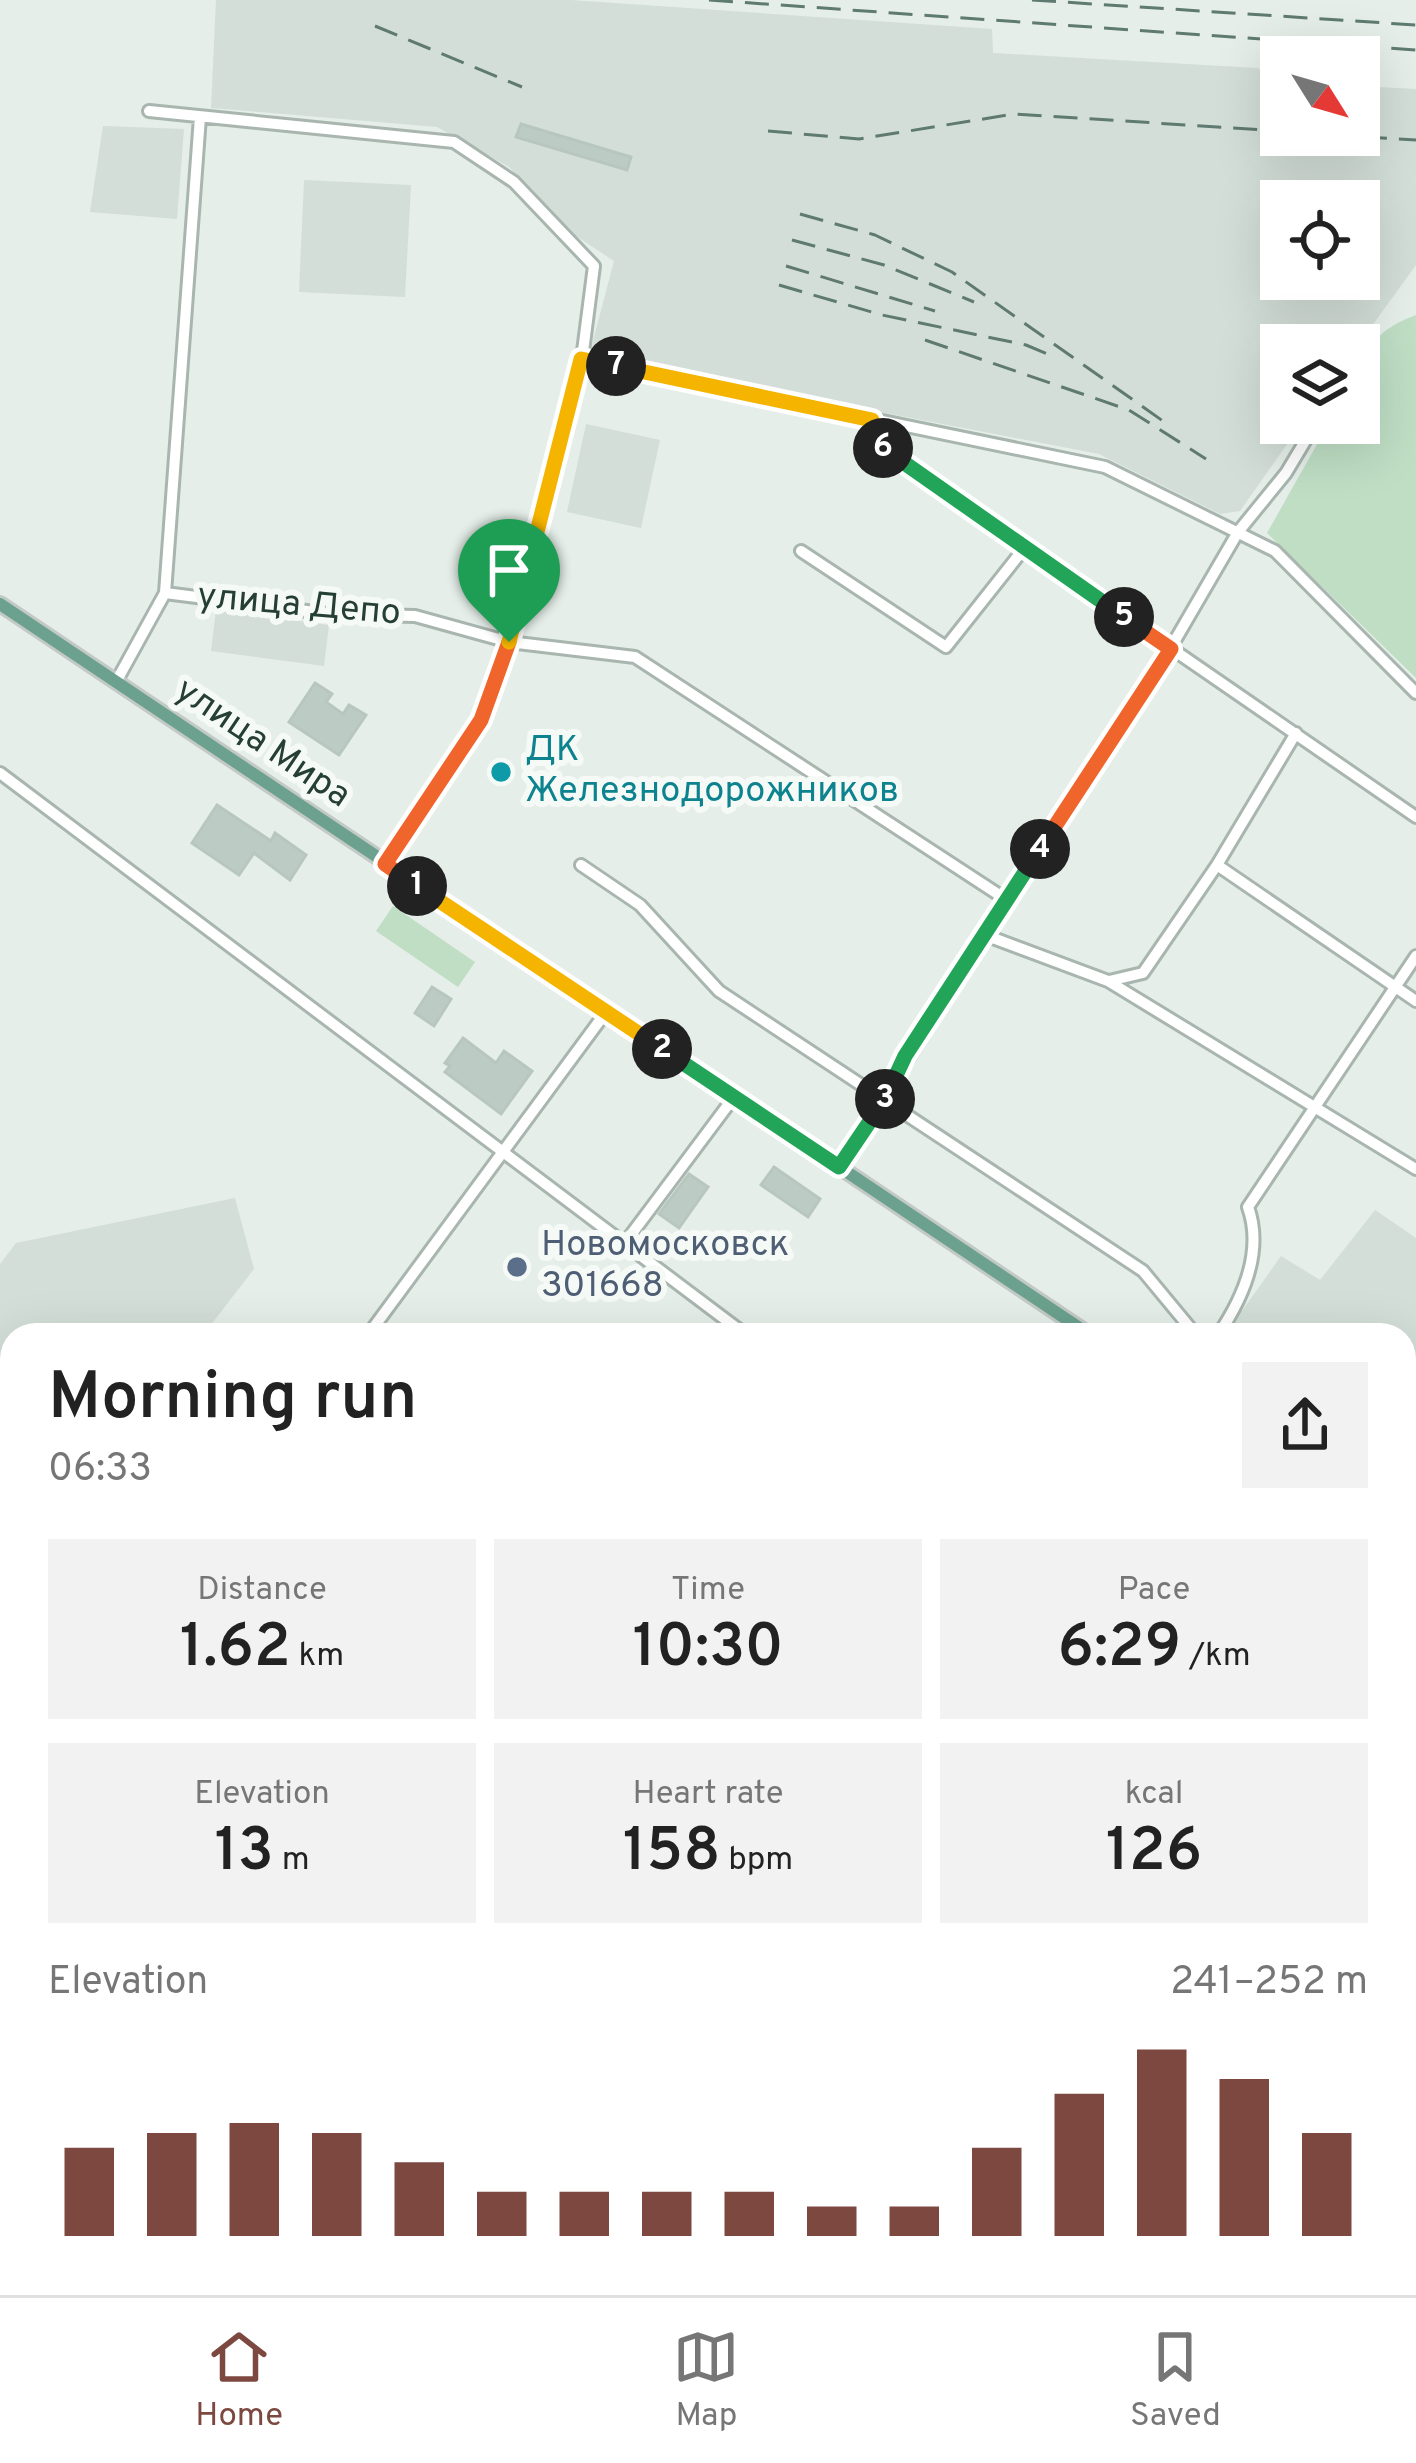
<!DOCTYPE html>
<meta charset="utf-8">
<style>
:root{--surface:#fff;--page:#f2f2f2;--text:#222;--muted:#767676;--line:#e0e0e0;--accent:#7d4840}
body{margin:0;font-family:Overpass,sans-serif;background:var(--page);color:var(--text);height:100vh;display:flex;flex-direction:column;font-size:45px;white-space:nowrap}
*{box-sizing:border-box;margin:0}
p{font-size:39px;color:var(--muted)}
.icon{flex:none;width:66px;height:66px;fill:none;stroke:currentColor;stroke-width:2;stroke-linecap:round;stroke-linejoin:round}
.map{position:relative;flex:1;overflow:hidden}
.details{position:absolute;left:0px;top:1323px;width:1416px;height:972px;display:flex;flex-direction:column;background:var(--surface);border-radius:36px 36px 0 0;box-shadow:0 12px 48px #0002}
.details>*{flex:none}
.needle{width:78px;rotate:127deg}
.buttons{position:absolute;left:1260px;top:36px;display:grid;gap:24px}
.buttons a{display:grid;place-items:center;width:120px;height:120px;border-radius:0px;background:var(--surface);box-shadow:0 12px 48px #0002;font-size:60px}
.pin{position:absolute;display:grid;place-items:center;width:102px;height:102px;color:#fff;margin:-123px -51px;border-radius:50% 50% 50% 0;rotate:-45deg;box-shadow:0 0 12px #0007}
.pin .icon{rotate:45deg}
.km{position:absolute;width:60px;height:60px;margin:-30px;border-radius:50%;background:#222;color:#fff;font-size:33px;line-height:60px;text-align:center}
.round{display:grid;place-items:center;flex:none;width:126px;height:126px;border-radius:0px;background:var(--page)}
.overview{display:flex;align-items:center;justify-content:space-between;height:204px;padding:0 48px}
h1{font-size:66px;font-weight:600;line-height:90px}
.metrics{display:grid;grid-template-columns:repeat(3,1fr);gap:18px;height:204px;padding:12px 48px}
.metrics div{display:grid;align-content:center;border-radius:0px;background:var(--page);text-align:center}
.metrics b{font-size:60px;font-weight:600}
.metrics small{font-size:33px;font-weight:400}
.metrics p{font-size:33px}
.chart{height:336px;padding:24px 48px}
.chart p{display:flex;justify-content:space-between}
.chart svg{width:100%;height:216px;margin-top:12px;stroke:var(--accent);stroke-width:6}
.tab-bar{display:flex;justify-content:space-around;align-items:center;height:168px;border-top:3px solid var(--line);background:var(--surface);font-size:33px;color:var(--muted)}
.tab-bar a{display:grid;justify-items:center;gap:6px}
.tab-bar .on{color:var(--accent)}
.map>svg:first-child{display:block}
.built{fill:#d3ded8;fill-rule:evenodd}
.green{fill:#bfdec4}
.building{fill:#bdcbc5;stroke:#b7c7bf;stroke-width:3}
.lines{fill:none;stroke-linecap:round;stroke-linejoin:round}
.minor-casing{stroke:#a8b6af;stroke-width:16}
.major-casing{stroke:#c2c9c6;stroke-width:18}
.minor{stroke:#fff;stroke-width:10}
.major{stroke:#6ba18e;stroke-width:12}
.rail{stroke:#5f7a70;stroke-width:3;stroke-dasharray:24 12;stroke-linecap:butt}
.split-1-casing{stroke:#fff;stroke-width:24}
.split-2-casing{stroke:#fff;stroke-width:24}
.split-3-casing{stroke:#fff;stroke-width:24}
.split-4-casing{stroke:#fff;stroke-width:24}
.split-5-casing{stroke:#fff;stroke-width:24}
.split-6-casing{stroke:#fff;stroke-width:24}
.split-7-casing{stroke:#fff;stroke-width:24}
.split-8-casing{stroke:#fff;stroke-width:24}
.split-1{stroke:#f0652b;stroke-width:15}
.split-2{stroke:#f5b400;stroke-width:15}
.split-3{stroke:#22a559;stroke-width:15}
.split-4{stroke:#22a559;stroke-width:15}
.split-5{stroke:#f0652b;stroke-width:15}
.split-6{stroke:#22a559;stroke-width:15}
.split-7{stroke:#f5b400;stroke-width:15}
.split-8{stroke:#f5b400;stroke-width:15}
.culture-dot{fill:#0f9aa8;stroke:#f6faf7;stroke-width:4.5}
.service-dot{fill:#5c6f8a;stroke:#f6faf7;stroke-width:4.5}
.labels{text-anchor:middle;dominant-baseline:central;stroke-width:12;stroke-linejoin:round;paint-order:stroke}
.street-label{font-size:36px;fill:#253f35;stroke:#f6faf7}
.culture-label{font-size:36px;fill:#0d838f;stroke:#f6faf7;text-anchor:start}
.service-label{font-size:36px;fill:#4e5e75;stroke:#f6faf7;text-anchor:start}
</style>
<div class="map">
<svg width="1416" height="2295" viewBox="0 0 1416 2295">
<rect width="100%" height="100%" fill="#e5eee9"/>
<path class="built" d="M 216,0 L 571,0 L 992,29 L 993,53 L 1257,68 L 1281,76 L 1281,135 L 1359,135 L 1359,86 L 1416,89 L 1416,265 L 1358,345 L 1281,345 L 1281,423 L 1302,423 L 1240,511 L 1220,514 L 1099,454 L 589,356 L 614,261 L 570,232 L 509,167 L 437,127 L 211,108 ZM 1281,201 L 1359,201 L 1359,279 L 1281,279 Z
M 103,126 L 184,129 L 177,219 L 90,212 Z
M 304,180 L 411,185 L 405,297 L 299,292 Z
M 586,424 L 660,440 L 641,528 L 567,512 Z
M 216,610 L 329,625 L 324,666 L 211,651 Z
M 235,1198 L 254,1269 L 203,1335 L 12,1335 L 12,1371 L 0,1386 L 0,1264 L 16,1243 Z
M 1375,1210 L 1416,1238 L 1416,1503 L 1404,1495 L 1404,1335 L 1225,1335 L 1281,1256 L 1320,1280 Z
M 1416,1641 L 1416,1746 L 1404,1758 L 1404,1653 Z
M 925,2283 L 1167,2283 L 1162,2295 L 912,2295 Z"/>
<path class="green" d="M 1416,315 L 1416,678 L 1267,533 L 1329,423 L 1359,423 C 1359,367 1359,336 1416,315 Z
M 393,906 L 475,962 L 458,987 L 376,931 Z
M 1416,1785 L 1416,2295 L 1300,2295 L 1293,2283 L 1404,2283 L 1404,1796 Z
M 12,2180 L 12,2283 L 460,2283 L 461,2295 L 0,2295 L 0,2182 Z"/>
<path class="building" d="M 521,124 L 631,157 L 627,170 L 516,137 Z
M 315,683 L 332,694 L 326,702 L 343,714 L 349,705 L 366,715 L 339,755 L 289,722 Z
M 217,805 L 271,841 L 275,833 L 306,855 L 290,880 L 254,853 L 239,875 L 192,843 Z
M 432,987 L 451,999 L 434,1026 L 415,1013 Z
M 463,1038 L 496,1063 L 504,1051 L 532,1071 L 501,1114 L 445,1072 L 450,1066 L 445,1063 Z
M 774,1167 L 820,1199 L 808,1217 L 761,1185 Z
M 689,1174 L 708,1187 L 679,1228 L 659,1214 Z"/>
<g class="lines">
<defs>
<path id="minor" d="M 149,111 L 454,142 L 514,182 L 594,266 L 582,359 L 509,642 L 415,616 L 330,614 L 165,593 L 200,117
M 582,359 L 1105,467 L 1275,551 L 1416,693
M 871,420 L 870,435 L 898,460 L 1416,817
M 801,551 L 946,647 L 1026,546
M 116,682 L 165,593
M 0,773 L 746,1335
M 385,864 L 481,720 L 509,642 L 635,657 L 1007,900
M 581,865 L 640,905 L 719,991 L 1143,1271 L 1196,1335
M 1217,865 L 1416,1001
M 985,935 L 1108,981 L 1416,1169
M 1109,981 L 1143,973 L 1217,865 L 1296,733
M 839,1167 L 1170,649 L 1238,532 L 1286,473 L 1316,423
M 624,1244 L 734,1097
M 368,1335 L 606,1012
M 1218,1335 C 1243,1298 1264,1252 1248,1207 L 1416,956
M 1404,1392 L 1416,1377
M 0,1715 L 12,1714
M 0,1872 L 12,1856
M 522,2295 L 531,2283"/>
<path id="major" d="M 0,604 L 1090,1335
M 1404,1547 L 1416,1555"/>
</defs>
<use href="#minor" class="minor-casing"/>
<use href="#major" class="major-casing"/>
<use href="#minor" class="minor"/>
<use href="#major" class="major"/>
<path class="rail" d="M 709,0 L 1416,50
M 1032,0 L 1416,25
M 375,26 L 522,87
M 768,131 L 859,139 L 1014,114 L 1281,131
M 1327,135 L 1416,140
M 800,214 L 875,235 L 952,272 L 1170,426
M 792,240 L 884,265 L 974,302
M 786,266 L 935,311
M 779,285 L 882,315 L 1026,345 L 1052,356
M 925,340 L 1129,410 L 1206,459
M 1404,1558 L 1416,1546
M 680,2295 L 692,2283"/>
</g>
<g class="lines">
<defs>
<path id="split-1" d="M 417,886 L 385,864 L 481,720 L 509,642"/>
<path id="split-2" d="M 417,886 L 662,1049"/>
<path id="split-3" d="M 662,1049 L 839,1167 L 885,1099"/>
<path id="split-4" d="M 885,1099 L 905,1056 L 1040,849"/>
<path id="split-5" d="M 1040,849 L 1171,649 L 1124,617"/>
<path id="split-6" d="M 883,448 L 1124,617"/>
<path id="split-7" d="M 616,366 L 872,420 L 870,435 L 883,448"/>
<path id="split-8" d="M 509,642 L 581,359 L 616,366"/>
</defs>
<use href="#split-1" class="split-1-casing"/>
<use href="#split-2" class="split-2-casing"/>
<use href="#split-3" class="split-3-casing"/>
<use href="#split-4" class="split-4-casing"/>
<use href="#split-5" class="split-5-casing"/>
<use href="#split-6" class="split-6-casing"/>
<use href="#split-7" class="split-7-casing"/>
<use href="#split-8" class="split-8-casing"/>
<use href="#split-1" class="split-1"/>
<use href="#split-2" class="split-2"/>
<use href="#split-3" class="split-3"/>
<use href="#split-4" class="split-4"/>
<use href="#split-5" class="split-5"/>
<use href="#split-6" class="split-6"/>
<use href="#split-7" class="split-7"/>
<use href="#split-8" class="split-8"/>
</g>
<circle class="culture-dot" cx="501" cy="772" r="12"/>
<circle class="service-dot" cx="517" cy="1267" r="12"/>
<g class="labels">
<g class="street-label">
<text transform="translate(299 606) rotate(5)">улица Депо</text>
<text transform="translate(262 744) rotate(34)">улица Мира</text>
</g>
<g class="culture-label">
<text x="525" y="751">ДК<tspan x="525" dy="41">Железнодорожников</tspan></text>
</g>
<g class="service-label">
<text x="541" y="1246">Новомосковск<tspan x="541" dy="41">301668</tspan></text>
</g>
</g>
</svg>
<div class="buttons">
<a><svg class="needle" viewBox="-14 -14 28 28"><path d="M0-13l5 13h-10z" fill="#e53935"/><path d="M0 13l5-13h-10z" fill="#767676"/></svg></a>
<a><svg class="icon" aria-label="locate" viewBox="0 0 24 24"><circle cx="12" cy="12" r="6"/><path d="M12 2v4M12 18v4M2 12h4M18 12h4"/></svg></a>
<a><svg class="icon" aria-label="layers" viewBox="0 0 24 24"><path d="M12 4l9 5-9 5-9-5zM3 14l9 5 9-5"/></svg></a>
</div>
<div class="pin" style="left:509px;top:642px;background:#1e9e55"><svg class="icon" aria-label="arrive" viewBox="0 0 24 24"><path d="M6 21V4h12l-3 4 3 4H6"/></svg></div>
<b class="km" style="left:417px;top:886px">1</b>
<b class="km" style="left:662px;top:1049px">2</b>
<b class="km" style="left:885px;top:1099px">3</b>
<b class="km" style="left:1040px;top:849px">4</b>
<b class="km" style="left:1124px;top:617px">5</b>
<b class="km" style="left:883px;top:448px">6</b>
<b class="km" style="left:616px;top:366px">7</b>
<section class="details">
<div class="overview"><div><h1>Morning run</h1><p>06:33</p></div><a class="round"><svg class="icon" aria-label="share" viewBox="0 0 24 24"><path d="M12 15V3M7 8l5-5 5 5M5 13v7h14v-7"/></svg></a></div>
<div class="metrics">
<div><p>Distance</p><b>1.62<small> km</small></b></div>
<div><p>Time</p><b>10:30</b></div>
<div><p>Pace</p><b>6:29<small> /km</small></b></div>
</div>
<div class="metrics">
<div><p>Elevation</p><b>13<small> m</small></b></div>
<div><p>Heart rate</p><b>158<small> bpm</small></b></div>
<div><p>kcal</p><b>126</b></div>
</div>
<div class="chart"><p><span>Elevation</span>241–252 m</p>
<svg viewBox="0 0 160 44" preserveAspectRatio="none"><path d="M5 44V26M15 44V23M25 44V21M35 44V23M45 44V29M55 44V35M65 44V35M75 44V35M85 44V35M95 44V38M105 44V38M115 44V26M125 44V15M135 44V6M145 44V12M155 44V23"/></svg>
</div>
</section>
</div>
<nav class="tab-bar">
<a class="on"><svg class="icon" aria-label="home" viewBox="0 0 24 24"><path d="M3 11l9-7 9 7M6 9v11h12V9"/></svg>Home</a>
<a><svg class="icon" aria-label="map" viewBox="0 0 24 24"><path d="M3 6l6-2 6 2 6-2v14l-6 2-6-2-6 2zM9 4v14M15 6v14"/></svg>Map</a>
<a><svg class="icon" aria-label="saved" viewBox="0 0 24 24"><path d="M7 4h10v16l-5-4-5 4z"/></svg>Saved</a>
</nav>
